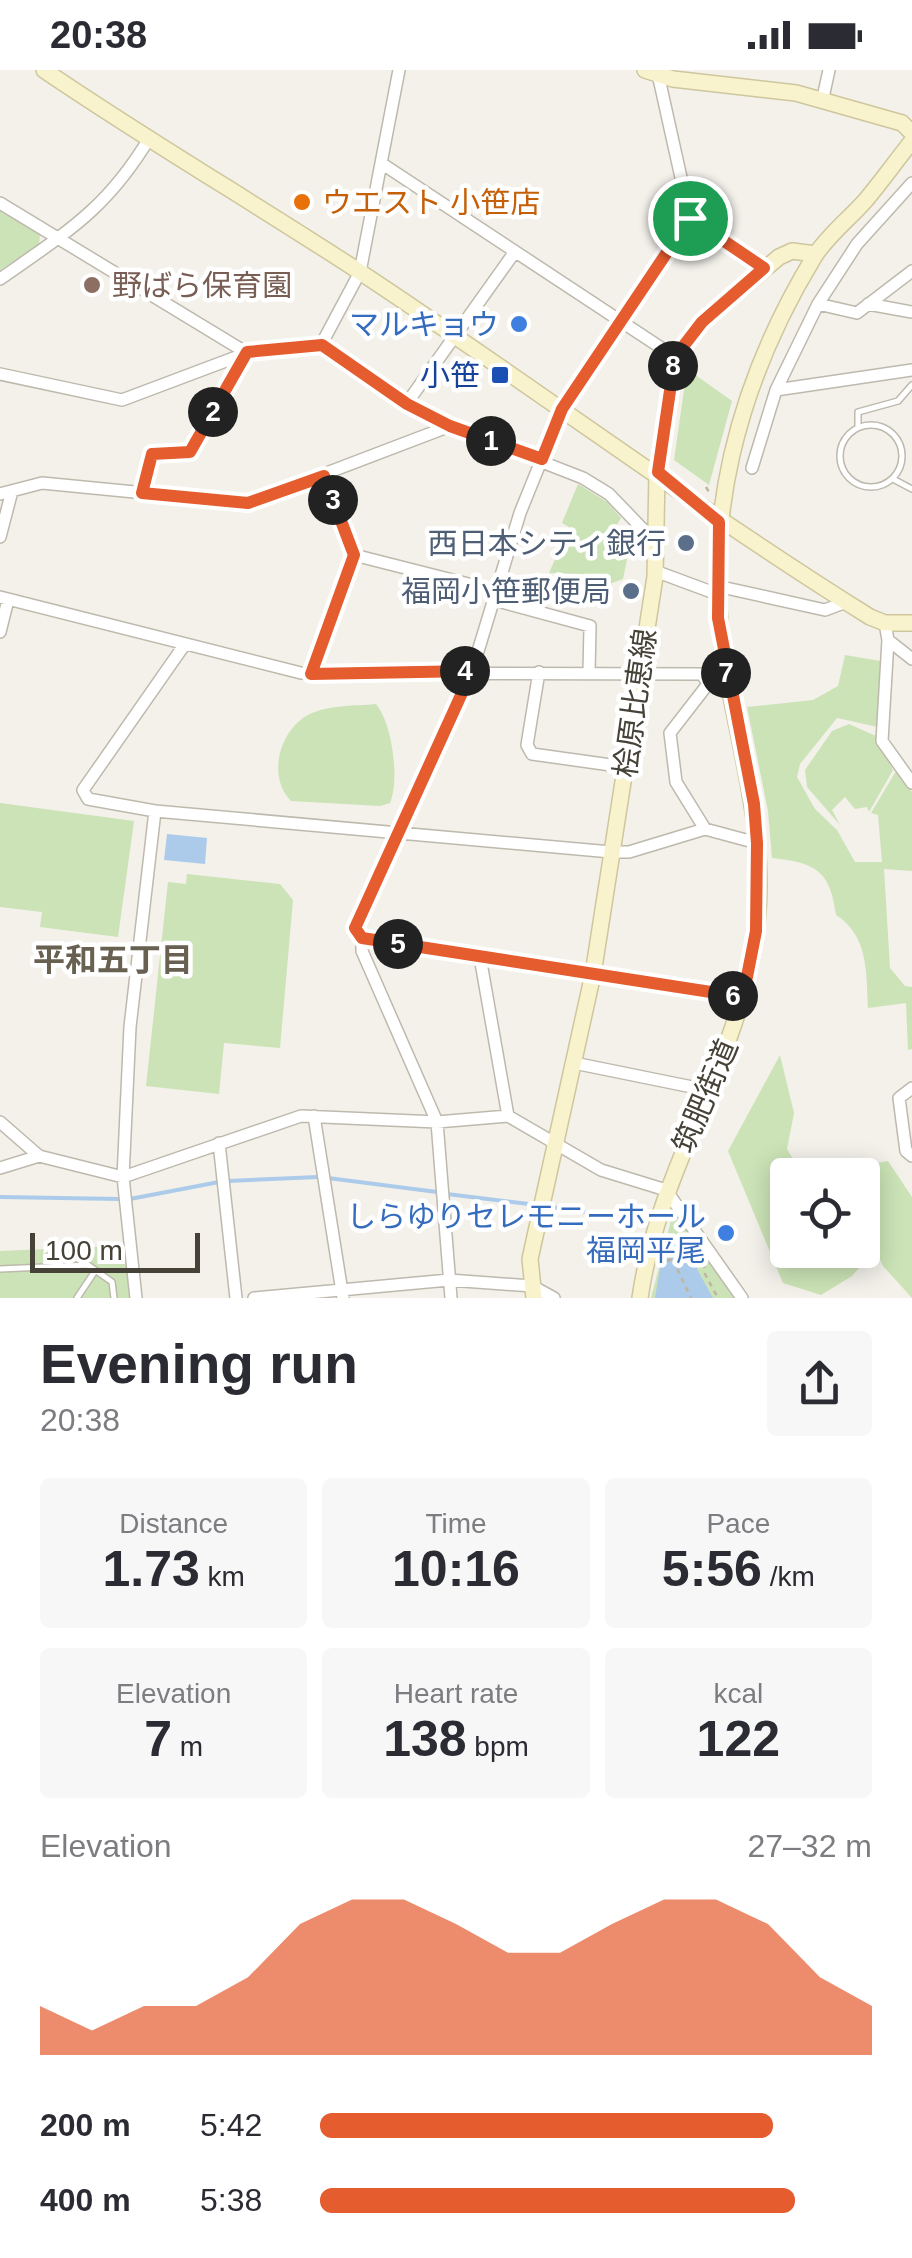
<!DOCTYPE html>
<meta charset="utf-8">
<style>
:root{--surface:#fff;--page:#f7f7f7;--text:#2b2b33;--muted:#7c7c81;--accent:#e55c2e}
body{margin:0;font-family:Arial,"Noto Sans JP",sans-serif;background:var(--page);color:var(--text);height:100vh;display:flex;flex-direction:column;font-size:38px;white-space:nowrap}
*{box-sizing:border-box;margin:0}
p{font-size:32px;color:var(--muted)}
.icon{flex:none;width:55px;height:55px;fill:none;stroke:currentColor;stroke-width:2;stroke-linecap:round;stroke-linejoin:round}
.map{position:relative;height:1228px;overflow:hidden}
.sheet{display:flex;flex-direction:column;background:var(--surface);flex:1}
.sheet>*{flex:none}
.buttons{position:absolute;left:770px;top:1088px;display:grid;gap:20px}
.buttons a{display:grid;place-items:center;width:110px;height:110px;border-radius:10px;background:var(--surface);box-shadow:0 5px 25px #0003;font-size:50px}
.scale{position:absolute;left:30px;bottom:25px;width:170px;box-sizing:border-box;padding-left:10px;border:5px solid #464238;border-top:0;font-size:28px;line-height:35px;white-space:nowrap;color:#464238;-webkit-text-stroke:8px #fff;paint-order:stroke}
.pin{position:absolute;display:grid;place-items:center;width:85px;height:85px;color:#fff;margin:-42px;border:5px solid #fff;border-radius:50%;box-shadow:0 2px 10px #0007}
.km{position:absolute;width:50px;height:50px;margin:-25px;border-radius:50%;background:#222;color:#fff;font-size:28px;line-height:50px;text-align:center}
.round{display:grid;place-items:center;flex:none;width:105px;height:105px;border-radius:10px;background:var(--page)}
.headline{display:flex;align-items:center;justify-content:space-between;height:170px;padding:0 40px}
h1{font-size:55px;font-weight:700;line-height:75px}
.stats{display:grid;grid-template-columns:repeat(3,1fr);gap:15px;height:170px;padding:10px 40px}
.stats div{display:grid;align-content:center;border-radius:10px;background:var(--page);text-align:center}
.stats b{font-size:50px;font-weight:700}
.stats small{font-size:28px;font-weight:400}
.stats p{font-size:28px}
.chart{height:280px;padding:20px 40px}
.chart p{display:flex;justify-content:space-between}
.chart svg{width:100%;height:180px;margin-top:10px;fill:var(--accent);opacity:.7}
ul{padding:0 40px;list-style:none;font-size:32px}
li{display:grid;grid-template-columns:160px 120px 1fr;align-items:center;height:75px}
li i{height:25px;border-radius:12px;background:var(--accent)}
.status{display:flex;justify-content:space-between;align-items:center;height:70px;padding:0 50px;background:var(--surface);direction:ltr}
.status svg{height:28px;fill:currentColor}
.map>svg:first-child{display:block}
.green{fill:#cbe3b6}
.water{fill:#accbea}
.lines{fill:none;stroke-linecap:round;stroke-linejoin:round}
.stream{stroke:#accbea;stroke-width:4}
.lane-casing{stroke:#beb9ad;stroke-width:8}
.street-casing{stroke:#beb9ad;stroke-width:14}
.secondary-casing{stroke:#cec69d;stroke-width:18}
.path{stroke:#beb6a0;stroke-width:2.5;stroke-dasharray:5 5;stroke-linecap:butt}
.lane{stroke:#fff;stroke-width:5}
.street{stroke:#fff;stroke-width:11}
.secondary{stroke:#f9f3cd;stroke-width:15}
.route-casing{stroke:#fff;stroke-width:20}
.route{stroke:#e55c2e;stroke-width:12}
.food-dot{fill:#e8710a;stroke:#fff;stroke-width:4}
.education-dot{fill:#8d6e63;stroke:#fff;stroke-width:4}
.shop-dot{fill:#3f7fe0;stroke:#fff;stroke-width:4}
.transit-dot{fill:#1a4fb4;stroke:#fff;stroke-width:4}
.service-dot{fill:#5c6f8a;stroke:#fff;stroke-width:4}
.labels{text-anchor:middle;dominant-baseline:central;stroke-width:9;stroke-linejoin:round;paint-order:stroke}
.food-label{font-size:30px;fill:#c56008;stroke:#fff;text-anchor:start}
.education-label{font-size:30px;fill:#785e54;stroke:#fff;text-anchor:start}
.shop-label{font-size:30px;fill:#366cbe;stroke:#fff;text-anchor:end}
.transit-label{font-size:30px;fill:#164399;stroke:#fff;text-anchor:end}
.service-label{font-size:30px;fill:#4e5e75;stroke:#fff;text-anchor:end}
.street-label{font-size:30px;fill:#464238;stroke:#fff}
.neighbourhood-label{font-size:32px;font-weight:bold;fill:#686151;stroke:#fff}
</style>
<div class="status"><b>20:38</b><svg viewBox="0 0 49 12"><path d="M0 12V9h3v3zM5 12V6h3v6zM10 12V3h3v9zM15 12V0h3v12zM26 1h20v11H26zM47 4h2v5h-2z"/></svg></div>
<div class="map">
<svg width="912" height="1228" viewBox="0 0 912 1228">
<rect width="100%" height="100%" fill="#f3f1ea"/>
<path class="green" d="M 0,141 L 40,164 L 39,175 L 0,200 Z
M 687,299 L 732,331 L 709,415 L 674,390 Z
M 578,414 L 607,432 L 621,448 L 612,463 L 620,473 L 630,475 L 623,509 L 609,514 L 585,504 L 549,503 L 569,457 L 562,453 Z
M 845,585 L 880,591 L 878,657 L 837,648 L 800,694 L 797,707 L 815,739 L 837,760 L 855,792 L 882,792 L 878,745 L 871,743 L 896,701 L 912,722 L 912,801 L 884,799 L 890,898 L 905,916 L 912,917 L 912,979 L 908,980 L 906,933 L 868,938 C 866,903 869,866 836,845 C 830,801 817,793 772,788 L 768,741 L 747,637 L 813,630 L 838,616 Z
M 376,634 C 392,653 400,709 390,733 L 380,736 L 291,731 C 266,706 280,657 312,643 C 330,635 356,636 376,634 Z
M 849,654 L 876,666 L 893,700 L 869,742 L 867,737 L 855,739 L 845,727 L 832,740 L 840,755 L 807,717 L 805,700 L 832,661 Z
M 0,733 L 134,751 L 118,867 L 40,857 L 42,842 L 0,837 Z
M 187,804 L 280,814 L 293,830 L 280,978 L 224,973 L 219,1024 L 146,1016 L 168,812 L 186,814 Z
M 780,985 L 794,1043 L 787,1079 L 803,1105 L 788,1105 L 788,1180 L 862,1180 L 859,1096 L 888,1091 L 912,1127 L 912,1228 L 883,1196 L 875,1180 L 852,1206 L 821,1225 L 783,1213 L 728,1081 Z
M 674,1139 L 737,1228 L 651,1228 Z
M 117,1176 L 126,1180 L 131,1228 L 0,1228 L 0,1181 Z"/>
<path class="water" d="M 167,764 L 207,768 L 205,794 L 164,790 Z
M 681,1169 L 687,1186 L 699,1180 L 703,1186 L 697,1199 L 713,1228 L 655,1228 L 664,1175 Z"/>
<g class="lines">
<path class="stream" d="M 328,1108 L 437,1122
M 228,1111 L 318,1107
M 447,1124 L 537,1135
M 0,1127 L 120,1129
M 130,1129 L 219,1112
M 546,1136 L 639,1151"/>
<defs>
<path id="lane" d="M840 386a31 31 0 1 1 62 0a31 31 0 1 1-62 0Z
M 858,357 L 858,342 L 898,331 L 912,315
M 893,409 L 912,419
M 0,1199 L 88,1195 L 112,1212 L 114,1228
M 77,1228 L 95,1201"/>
<path id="street" d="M 658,4 L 690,148
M 822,32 L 829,0
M 381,93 L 675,287
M 912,113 L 857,174 L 818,234 L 857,243 L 912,201
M 0,133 L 247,283 L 321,275 L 407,333 L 450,356 L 583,408 L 609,424 L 658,475
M 0,209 C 67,162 107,139 150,67
M 868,234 L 912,242
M 321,275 L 360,202 L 399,0
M 0,304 L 122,330 L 247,283
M 776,320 L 912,300
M 407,333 L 514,183
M 752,398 L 776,320 L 818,234
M 142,423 L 152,384 L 190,382 L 247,283
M 0,424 L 42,413 L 248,433 L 450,356
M 0,467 L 12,421
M 354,485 L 496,521
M 655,501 L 717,524
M 717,516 L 825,540 L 846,532
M 0,527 L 301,603 L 702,604 L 708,614 L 670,663 L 676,712 L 705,759
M 494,530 L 590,556 L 589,603
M 885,553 L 888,570 L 912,589
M 0,562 L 8,530
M 888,570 L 882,671 L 912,713
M 539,602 L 527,675 L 532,684 L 625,697
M 311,603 L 354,485 L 323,406
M 155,741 L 88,729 L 83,720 L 185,574
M 362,868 L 362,881 L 437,1052 L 451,1228
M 480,887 L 508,1046
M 743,927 L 362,868 L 355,858 L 472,601 L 520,443 L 562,339 L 690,148 L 764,198
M 574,993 L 707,1020
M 912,1018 L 899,1028 L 906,1081 L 912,1086
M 314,1046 L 343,1228
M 0,1052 L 39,1086 L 123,1107 L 301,1046 L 437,1052 L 508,1046 L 601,1100 L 666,1120 L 742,1228
M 219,1073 L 236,1228
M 0,1098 L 39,1086
M 136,1228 L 123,1107 L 130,957 L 155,741 L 611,782 L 629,782 L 705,759 L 757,773
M 254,1228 L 449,1210 L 532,1216 L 554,1228"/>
<path id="secondary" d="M 44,0 C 148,71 258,135 363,204 C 534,317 697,439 870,547 L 885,553 L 912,553
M 645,0 L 673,9 L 796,23 L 902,53 L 912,63
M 534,1228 L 530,1189 L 593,904 L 655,507 L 657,403 L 675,287 L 703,251 L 779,187 L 792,181 L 816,184
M 640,1228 C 658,1099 740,990 756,861 C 768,771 741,687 726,599 C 700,454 738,312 814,187 C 827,166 849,149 865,131 C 881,112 896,91 912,71"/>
</defs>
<use href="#lane" class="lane-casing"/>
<use href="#street" class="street-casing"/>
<use href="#secondary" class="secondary-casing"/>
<path class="path" d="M 706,417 L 711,425
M 673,1190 L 691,1228
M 667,1191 L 680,1186
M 704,1193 L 705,1204 L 718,1228"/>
<use href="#lane" class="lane"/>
<use href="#street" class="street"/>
<use href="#secondary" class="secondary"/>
</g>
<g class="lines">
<defs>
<path id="route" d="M 690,148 L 764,198 L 702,252 L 675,287 L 658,402 L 719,452 L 718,548 L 754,734 L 757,773 L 756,861 L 743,927 L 362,868 L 355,858 L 472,601 L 311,604 L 354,485 L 324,406 L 248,433 L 142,423 L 152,384 L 190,382 L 247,282 L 322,275 L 407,334 L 450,356 L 542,389 L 562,339 Z"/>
</defs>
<use href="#route" class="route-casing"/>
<use href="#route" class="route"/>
</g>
<circle class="food-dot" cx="302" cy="132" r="10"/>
<circle class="education-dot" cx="92" cy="215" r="10"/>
<g class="shop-dot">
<circle cx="519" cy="254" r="10"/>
<circle cx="726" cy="1163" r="10"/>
</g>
<rect class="transit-dot" x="490" y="295" width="20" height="20" rx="5"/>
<g class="service-dot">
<circle cx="686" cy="473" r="10"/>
<circle cx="631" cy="521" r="10"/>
</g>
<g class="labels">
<g class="food-label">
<text x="322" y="132">ウエスト 小笹店</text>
</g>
<g class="education-label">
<text x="112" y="215">野ばら保育園</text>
</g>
<g class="shop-label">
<text x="499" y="254">マルキョウ</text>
<text x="706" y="1146">しらゆりセレモニーホール<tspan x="706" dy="34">福岡平尾</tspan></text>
</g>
<g class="transit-label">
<text x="480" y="305">小笹</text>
</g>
<g class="service-label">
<text x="666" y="473">西日本シティ銀行</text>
<text x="611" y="521">福岡小笹郵便局</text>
</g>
<g class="street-label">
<text transform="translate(635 633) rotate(-82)">桧原比恵線</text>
<text transform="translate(705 1026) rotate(-67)">筑肥街道</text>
</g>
<g class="neighbourhood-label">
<text x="113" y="890">平和五丁目</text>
</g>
</g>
</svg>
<div class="buttons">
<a><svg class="icon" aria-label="locate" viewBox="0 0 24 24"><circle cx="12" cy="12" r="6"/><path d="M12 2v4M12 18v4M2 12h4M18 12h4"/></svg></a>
</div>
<div class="scale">100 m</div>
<div class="pin" style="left:690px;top:148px;background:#1e9e55"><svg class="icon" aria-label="arrive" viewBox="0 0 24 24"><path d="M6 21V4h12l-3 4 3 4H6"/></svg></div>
<b class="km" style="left:491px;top:371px">1</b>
<b class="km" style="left:213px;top:342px">2</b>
<b class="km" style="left:333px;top:430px">3</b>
<b class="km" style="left:465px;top:601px">4</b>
<b class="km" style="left:398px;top:874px">5</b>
<b class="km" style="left:733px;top:926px">6</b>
<b class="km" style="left:726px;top:603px">7</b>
<b class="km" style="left:673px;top:296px">8</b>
</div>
<section class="sheet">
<div class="headline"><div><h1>Evening run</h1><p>20:38</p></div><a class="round"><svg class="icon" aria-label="share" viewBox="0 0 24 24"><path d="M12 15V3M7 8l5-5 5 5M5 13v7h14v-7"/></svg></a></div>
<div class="stats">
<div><p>Distance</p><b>1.73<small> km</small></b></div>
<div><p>Time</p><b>10:16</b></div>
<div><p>Pace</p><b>5:56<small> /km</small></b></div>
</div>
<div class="stats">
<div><p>Elevation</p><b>7<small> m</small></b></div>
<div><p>Heart rate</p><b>138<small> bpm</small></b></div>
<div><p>kcal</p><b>122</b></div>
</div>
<div class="chart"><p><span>Elevation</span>27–32 m</p>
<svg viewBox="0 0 160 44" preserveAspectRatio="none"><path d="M0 44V32L10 38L20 32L30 32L40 25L50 12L60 6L70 6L80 12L90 19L100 19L110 12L120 6L130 6L140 12L150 25L160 32V44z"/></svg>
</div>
<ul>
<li><b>200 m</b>5:42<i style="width:82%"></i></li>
<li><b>400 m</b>5:38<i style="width:86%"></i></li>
</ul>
</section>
